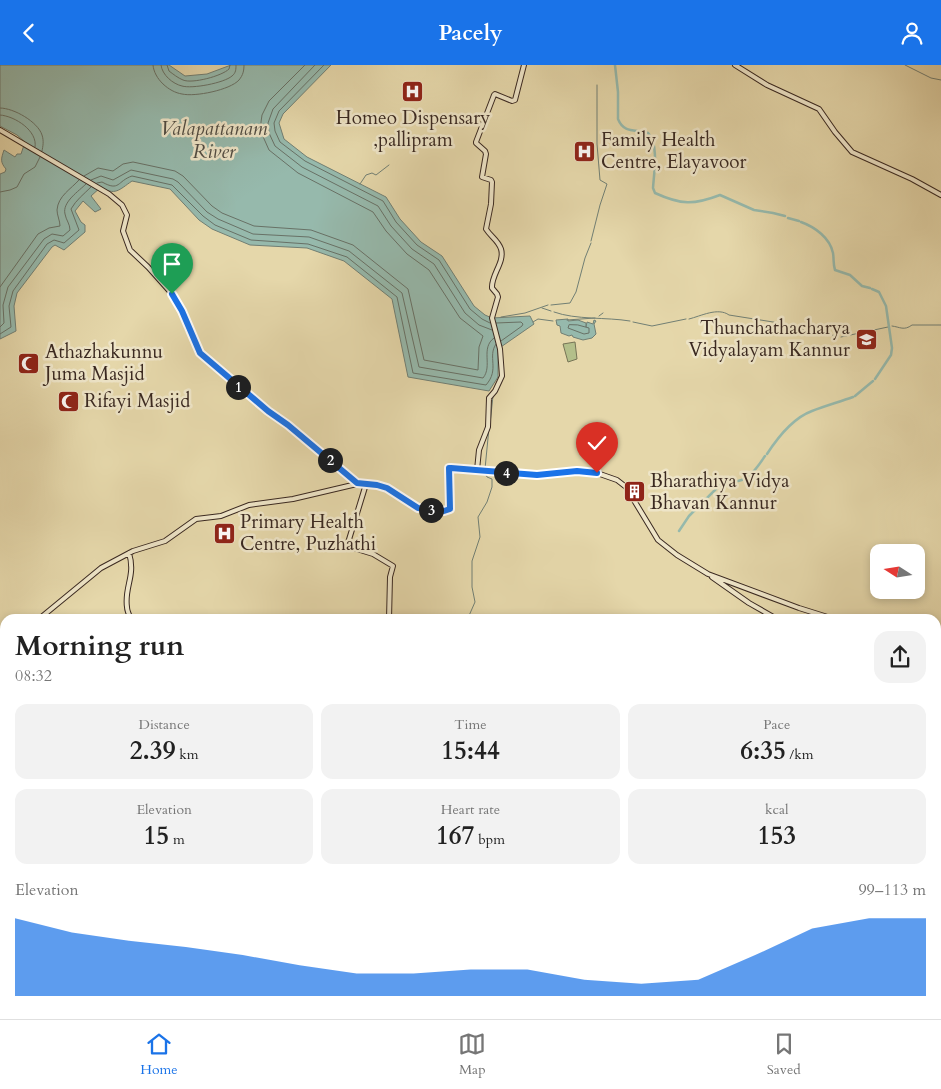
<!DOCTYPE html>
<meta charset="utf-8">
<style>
:root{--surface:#fff;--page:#f2f2f2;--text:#222;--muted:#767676;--line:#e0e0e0;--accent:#1a73e8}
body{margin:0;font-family:Cardo,serif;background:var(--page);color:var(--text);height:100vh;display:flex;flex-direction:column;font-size:19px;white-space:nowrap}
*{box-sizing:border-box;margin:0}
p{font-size:16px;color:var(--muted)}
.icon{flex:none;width:28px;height:28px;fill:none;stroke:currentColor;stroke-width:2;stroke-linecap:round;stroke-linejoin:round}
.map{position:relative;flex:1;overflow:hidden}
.panel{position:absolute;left:0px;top:549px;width:941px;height:406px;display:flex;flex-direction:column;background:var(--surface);border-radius:15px 15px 0 0;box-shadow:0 2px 8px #0003}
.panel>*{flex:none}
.needle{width:32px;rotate:282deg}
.buttons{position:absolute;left:870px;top:479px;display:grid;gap:10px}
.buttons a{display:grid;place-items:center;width:55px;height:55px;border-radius:10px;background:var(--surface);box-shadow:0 2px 8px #0003;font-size:25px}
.pin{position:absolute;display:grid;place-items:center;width:42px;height:42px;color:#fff;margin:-51px -21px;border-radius:50% 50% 50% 0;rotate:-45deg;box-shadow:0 0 5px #0007}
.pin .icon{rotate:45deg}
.km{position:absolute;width:25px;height:25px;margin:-12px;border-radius:50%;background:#222;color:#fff;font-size:14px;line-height:25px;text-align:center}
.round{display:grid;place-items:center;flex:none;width:52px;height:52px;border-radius:15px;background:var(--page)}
.head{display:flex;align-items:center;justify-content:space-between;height:85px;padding:0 15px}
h1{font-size:28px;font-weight:700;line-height:38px}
.figures{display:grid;grid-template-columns:repeat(3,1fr);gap:8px;height:85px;padding:5px 15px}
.figures div{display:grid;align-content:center;border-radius:12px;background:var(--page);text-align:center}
.figures b{font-size:25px;font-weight:700}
.figures small{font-size:14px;font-weight:400}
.figures p{font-size:14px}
.chart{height:140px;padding:10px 15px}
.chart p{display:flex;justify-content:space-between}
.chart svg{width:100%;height:90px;margin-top:5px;fill:var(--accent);opacity:.7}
header{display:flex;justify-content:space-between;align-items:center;height:65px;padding:0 15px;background:var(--accent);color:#fff;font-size:22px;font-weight:700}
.dock{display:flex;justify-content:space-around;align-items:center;height:70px;border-top:1px solid var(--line);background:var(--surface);font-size:14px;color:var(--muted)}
.dock a{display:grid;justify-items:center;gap:2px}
.dock .current{color:var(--accent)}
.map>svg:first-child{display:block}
.green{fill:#b3bf8a;stroke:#767456}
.water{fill:#96b9ac;stroke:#717f74}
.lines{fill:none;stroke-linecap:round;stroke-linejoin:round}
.shore{stroke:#687166;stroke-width:1}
.stream{stroke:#717f74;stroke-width:1}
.canal{stroke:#96b9ac;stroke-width:2.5}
.secondary-casing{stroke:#3a2921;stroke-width:6}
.trunk-casing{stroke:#3a2921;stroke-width:8}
.secondary{stroke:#eee5c8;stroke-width:4}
.trunk{stroke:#e5d7aa;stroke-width:5}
.route-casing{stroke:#fff;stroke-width:10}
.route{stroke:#1a73e8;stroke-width:6}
.labels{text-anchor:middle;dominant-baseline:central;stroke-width:5;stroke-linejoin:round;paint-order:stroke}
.poi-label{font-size:19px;fill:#3a2921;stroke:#eee5c8;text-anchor:start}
.water-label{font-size:20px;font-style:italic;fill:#514d44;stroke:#eee5c8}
</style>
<header><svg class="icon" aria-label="back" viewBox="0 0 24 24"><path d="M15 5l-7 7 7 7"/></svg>Pacely<svg class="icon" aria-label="person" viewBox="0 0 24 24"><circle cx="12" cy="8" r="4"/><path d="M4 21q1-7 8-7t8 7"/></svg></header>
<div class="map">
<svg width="941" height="954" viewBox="0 0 941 954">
<rect width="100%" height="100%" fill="#e5d7aa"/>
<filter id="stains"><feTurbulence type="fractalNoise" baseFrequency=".004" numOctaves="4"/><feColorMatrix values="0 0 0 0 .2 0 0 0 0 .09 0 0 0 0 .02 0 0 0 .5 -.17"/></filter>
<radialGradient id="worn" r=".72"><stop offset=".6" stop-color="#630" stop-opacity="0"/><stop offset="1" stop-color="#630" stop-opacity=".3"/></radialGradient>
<path class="green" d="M 575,277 L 577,294 L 568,297 L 563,279 Z"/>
<path class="water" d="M 0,0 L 169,0 L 185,11 L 207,9 L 231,0 L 331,0 L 283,49 L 279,58 L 284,74 L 307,92 L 386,132 L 400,154 L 421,177 L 442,191 L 474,241 L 485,250 L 492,253 L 530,251 L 534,259 L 498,284 L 498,312 L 489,326 L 408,312 L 392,234 L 344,196 L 307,183 L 250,180 L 212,164 L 199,155 L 170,124 L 132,116 C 119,125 115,131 101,122 L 91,131 L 101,144 L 95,147 L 83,136 L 75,146 L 81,157 L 85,160 L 85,167 L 64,185 L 55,180 L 52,182 L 17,228 L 14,241 L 16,266 L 0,274 L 0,109 L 5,107 L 6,104 C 0,97 1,94 4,85 L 15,92 L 17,89 L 21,89 L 25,77 L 17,70 L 0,61 Z
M 568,254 L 568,256 L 578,255 L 586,258 L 586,262 L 587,257 L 593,259 L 594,255 L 596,256 L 594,259 L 596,269 L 592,273 L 583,275 L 573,272 L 572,270 L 569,271 L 561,268 L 560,261 L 557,260 L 556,255 Z"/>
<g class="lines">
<path class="shore" d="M 153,0 C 154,14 169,27 182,29 C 195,32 230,25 239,15 C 243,10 244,6 244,0
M 161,0 C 162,10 173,19 182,21 C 192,24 224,18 232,11 C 236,8 236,4 236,0
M 167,0 L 169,6 C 173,9 178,13 183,15 C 192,19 222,11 229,4 L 230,0
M 315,0 L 273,44 L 268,58 L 269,68 L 275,81 L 302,102 L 378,141 L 391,161 L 412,184 L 434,199 L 465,248 L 479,260 L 492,265
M 324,0 L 279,46 L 274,58 L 275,66 L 280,77 L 305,96 L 383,136 L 396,157 L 417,180 L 439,195 L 470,244 L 482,254 L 490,258
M 0,43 C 14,43 38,57 42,70 C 44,76 43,81 42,86
M 0,50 C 15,51 38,66 35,82
M 84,111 L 98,103 L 113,106 L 123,99 L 133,97 L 175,106 L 183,111 L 212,141 L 222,148 L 254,161 L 311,165 L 353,180 L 408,224 L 424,295 L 478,305 L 479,282 L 483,271 L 460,253 L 429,205 L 407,189 L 386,166 L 373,147 L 298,108 L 269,85 L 261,67 L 261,57 L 262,50 L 269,36 L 305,0
M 91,115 L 101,111 L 113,115 L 131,105 L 173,114 L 178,117 L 207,147 L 218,154 L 253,169 L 309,172 L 349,186 L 402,228 L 419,302 L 483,313 C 493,301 480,283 494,273
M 97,118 L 102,117 C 120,127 117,116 132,111 L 172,120 L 203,151 L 215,160 L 251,175 L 308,179 L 347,192 L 397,232 L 413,308 L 486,320 C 500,304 487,292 496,279
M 0,127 L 10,125 L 17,122 L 24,109 L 35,102 L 40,92
M 0,222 L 38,169 L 49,163 L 60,161 C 60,156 57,150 57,145 C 58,131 71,124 79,115
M 496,258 L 521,257 L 523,259 L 522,261 L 501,276
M 578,260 L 589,263 L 589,268 L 584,269 L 568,263 L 569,260 Z
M 0,262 L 4,258 L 3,240 L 8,222 L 44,174 L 52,169 L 63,171 L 70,165 C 70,159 66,155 65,149 C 62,137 79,126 86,119
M 0,269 L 11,262 L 9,241 L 13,226 L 47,179 L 54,175 L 64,178 L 79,165 L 71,144 C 76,135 84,129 91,122"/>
<path class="stream" d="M 905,0 L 931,13 L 941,15
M 360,119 L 366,110 L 372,108 L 376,110 L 389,100
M 591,176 L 600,140 L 607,119 L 600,115 L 597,79 L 597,20
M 551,240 L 570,238 L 576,227 L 585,193 L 591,178
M 542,243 L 551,246
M 554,247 C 576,255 606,252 630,256
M 599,251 L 603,248
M 501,252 L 525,248 L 548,240
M 689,254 C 701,251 718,242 729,250 L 792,260 L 803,264 L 837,271
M 567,255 L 595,253
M 533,257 L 538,254 L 553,256
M 633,257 L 652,261 L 686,254
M 892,261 C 900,262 904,266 912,260 L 941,260
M 841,272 L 888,262
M 490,359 L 493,331
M 485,404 L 489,363
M 468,553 L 475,537 L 472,522 L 472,496 L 480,472 L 478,452 L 487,437 L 492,422 L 492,414 L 487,412 L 485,408"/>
<path class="canal" d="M 615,0 L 618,27 L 618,54 C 624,69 636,64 648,68 C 659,79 654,108 653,123 L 655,128 C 681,140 694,140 720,130 L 754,145 L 773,148 L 785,151
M 788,153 L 799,156
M 801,157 C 815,162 830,173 833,188 C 834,194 833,199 835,205 L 850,210 L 862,221 L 870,223
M 872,224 L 879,227 L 886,241 L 892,283 L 891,290 L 875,314
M 855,331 L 873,316
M 767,389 C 778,372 793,353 812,346 C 825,341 839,337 853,332
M 738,416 C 750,414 758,401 765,391
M 679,466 L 689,451 L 718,422 L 727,416 L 735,416"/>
<defs>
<path id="secondary" d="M 735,0 L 767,20 L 819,44 L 835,67 L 852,87 L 912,114 L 941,130
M 0,65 L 109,129 L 122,140 L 127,150 L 123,166 L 130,185 L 148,202 L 173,230 L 182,246 L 188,264 L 200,288 L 268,346 L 288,360 L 356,418
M 477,405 L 479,385 L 488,362 L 489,333 L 495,326 L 502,311 L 500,284 L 492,253 L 498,232 L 497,229 L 492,223 C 491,210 505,197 501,184 C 498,175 491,172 486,164 L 491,139 L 492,117 L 491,115 L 482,112 L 486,89 L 485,86 L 476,78 L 476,77 L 494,30 L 495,29 L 512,36 L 515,35 L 524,0
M 366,419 L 347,481 L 373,489 L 393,501 L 390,512 L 389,554
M 129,488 C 136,511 124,522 127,542 C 127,546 129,550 131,554
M 712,512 L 749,538 L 777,554
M 39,554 L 101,503 L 133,486 L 165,476 L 196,454 L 221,451 L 249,440 L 293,434 L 361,418 L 377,420 L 389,424 L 418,443 L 447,446 L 450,444 L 449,403 L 451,403 L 537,410 L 585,406 L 597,408 L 617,415 L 626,422 L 658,475 L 677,490 L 708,509 L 799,543 L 834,554
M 0,584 L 3,585 L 5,582
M 936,588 L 941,589
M 936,888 L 941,890
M 936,920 L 939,926 L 941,926
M 825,954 L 825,950"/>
<path id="trunk" d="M 936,723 L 941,703
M 936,732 L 939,722
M 0,830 L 5,826"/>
</defs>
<use href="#secondary" class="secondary-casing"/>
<use href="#trunk" class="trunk-casing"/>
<use href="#secondary" class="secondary"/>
<use href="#trunk" class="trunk"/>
</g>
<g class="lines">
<defs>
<path id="route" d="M 172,229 L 182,246 L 200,288 L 268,346 L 288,360 L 357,418 L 377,420 L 387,423 L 418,443 L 444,446 L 450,444 L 449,403 L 451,403 L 537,410 L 577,406 L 597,408"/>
</defs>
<use href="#route" class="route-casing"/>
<use href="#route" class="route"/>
</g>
<defs>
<symbol id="hospital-square" viewBox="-11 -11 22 22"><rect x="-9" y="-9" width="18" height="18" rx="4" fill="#8f2418" stroke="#eee5c8"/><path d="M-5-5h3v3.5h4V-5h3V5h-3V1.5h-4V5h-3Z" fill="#fff"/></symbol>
<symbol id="school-square" viewBox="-11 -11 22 22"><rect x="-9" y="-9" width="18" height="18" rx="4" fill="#8f2418" stroke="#eee5c8"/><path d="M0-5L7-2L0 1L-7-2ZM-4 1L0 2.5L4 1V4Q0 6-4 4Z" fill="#fff"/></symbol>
<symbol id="mosque-square" viewBox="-11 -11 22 22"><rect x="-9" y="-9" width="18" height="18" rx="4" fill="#8f2418" stroke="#eee5c8"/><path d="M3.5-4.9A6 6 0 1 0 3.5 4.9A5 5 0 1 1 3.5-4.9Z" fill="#fff"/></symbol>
<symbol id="building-square" viewBox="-11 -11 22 22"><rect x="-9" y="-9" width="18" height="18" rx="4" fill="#8f2418" stroke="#eee5c8"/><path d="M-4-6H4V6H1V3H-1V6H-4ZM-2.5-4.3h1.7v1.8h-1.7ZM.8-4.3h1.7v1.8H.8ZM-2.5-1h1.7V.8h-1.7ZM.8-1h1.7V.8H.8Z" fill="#fff"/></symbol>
</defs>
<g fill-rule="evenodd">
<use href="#hospital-square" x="400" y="14" width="25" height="25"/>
<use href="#hospital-square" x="572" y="74" width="25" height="25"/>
<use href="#school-square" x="854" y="262" width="25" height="25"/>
<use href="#mosque-square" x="16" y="286" width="25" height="25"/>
<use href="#mosque-square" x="56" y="324" width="25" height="25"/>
<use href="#building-square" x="622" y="414" width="25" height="25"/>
<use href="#hospital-square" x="212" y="456" width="25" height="25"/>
</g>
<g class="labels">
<g class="poi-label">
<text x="413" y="53" text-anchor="middle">Homeo Dispensary<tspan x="413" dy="22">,pallipram</tspan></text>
<text x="601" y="75">Family Health<tspan x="601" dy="22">Centre, Elayavoor</tspan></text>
<text x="850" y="263" text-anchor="end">Thunchathacharya<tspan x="850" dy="22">Vidyalayam Kannur</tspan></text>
<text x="45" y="287">Athazhakunnu<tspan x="45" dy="22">Juma Masjid</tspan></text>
<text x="84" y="336">Rifayi Masjid</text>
<text x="650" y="416">Bharathiya Vidya<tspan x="650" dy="22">Bhavan Kannur</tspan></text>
<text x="240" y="457">Primary Health<tspan x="240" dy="22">Centre, Puzhathi</tspan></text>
</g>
<g class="water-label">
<text x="214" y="63">Valapattanam<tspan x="214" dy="23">River</tspan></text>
</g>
</g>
<rect width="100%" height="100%" filter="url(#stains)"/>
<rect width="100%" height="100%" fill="url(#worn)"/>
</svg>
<div class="buttons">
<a><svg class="needle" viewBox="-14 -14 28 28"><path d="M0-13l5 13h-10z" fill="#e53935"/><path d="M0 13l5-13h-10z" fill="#767676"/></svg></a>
</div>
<div class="pin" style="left:172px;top:229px;background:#1e9e55"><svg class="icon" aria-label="arrive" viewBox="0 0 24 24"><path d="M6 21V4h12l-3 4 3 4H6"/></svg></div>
<div class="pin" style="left:597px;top:408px;background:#d93025"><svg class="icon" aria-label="check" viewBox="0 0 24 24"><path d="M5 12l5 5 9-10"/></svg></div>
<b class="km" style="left:238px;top:322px">1</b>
<b class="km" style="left:330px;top:395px">2</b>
<b class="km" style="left:431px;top:445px">3</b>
<b class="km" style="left:506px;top:408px">4</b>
<section class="panel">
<div class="head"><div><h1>Morning run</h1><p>08:32</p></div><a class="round"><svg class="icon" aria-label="share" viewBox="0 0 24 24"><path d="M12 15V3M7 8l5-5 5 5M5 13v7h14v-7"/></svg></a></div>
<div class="figures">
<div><p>Distance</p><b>2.39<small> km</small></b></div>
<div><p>Time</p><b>15:44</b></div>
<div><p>Pace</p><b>6:35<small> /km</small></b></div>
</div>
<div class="figures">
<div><p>Elevation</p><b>15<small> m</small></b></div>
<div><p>Heart rate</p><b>167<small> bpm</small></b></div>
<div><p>kcal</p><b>153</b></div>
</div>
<div class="chart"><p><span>Elevation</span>99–113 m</p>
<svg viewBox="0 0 160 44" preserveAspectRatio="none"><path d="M0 44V6L10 13L20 17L30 20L40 24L50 29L60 33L70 33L80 31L90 31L100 36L110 38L120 36L130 24L140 11L150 6L160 6V44z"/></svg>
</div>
</section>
</div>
<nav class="dock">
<a class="current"><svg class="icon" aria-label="home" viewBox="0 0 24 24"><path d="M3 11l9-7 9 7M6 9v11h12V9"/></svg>Home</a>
<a><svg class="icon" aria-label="map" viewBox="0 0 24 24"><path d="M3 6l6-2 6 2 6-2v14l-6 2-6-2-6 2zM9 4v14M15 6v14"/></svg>Map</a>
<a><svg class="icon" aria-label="saved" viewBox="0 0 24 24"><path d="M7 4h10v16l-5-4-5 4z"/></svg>Saved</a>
</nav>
